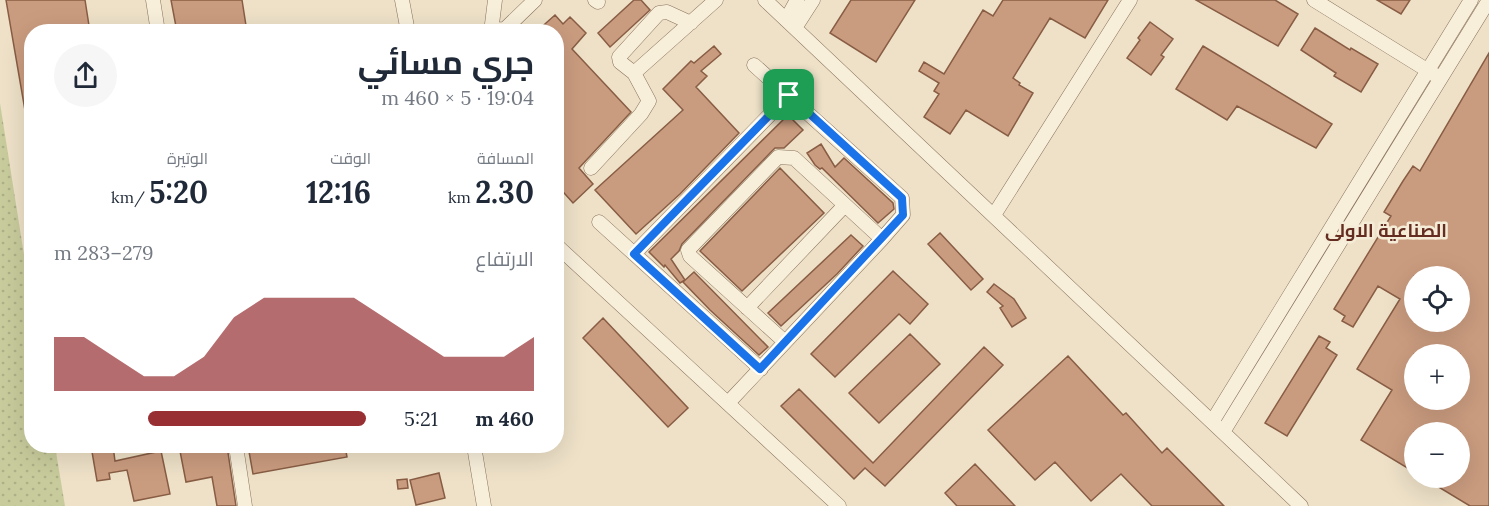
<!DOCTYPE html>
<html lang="ar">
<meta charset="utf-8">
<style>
:root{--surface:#fff;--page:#f6f6f7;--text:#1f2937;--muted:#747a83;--accent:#972f33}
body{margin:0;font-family:Lora,Cairo,serif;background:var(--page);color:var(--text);direction:rtl;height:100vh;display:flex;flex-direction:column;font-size:22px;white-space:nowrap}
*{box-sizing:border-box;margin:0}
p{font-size:20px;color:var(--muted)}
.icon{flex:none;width:33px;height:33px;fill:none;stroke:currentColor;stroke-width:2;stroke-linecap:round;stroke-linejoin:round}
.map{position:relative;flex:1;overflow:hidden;direction:ltr}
.sheet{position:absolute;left:24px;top:24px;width:540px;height:429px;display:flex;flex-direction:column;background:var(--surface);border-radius:24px;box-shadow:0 6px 24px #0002;direction:rtl}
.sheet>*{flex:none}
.controls{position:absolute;left:1404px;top:266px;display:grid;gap:12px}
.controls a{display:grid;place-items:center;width:66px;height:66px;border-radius:50%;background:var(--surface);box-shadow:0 6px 24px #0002;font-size:30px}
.pin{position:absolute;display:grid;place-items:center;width:51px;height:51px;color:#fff;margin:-26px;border-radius:12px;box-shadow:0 3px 9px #0006}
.round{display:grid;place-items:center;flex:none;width:63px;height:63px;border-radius:32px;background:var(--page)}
.head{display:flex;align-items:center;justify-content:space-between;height:102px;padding:0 30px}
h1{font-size:33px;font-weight:700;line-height:45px}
.figures{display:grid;grid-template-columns:repeat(3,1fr);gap:9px;height:102px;padding:6px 30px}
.figures div{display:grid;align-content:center}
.figures b{font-size:30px;font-weight:700}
.figures small{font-size:16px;font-weight:400}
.figures p{font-size:16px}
.chart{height:168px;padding:12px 30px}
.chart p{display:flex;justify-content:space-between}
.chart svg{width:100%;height:108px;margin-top:6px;fill:var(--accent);opacity:.7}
ul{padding:0 30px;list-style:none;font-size:20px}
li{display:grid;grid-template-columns:96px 72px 1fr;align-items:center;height:45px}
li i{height:15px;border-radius:8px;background:var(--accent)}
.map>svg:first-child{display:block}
.park{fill:url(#park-dots)}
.building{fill:#ca9c7f;stroke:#885d44;stroke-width:1.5;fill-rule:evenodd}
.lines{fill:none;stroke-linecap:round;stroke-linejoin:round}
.minor-casing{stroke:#89735d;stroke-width:15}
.minor{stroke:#f8efdb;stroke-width:14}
.route-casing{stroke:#fff;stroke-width:12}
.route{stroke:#1a73e8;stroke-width:8}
.labels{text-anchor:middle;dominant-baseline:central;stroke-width:5;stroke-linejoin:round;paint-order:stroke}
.neighbourhood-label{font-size:18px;font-weight:bold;fill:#652d21;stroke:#f5ecd7}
</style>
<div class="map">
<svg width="1489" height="506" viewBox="0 0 1489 506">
<defs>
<pattern id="park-dots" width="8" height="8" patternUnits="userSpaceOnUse" patternTransform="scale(1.5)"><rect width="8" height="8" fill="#c8cc9c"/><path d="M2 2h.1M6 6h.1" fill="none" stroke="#adaf86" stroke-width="1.8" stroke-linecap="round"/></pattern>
</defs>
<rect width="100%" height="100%" fill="#eee1c8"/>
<path class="park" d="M 0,103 L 31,299 L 32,446 L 55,446 L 65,506 L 0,506 Z"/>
<path class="building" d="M 6,0 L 85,0 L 90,32 L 32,32 L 32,122 L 27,122 Z
M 171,0 L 242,0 L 247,32 L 177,32 Z
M 634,0 L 641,0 L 650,10 L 610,47 L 598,33 Z
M 851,0 L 915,0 L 876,62 L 830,33 Z
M 1003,0 L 1108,0 L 1085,38 L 1050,18 L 1013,78 L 1020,83 L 1019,85 L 1033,93 L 1008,136 L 966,110 L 950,134 L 924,117 L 939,94 L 934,91 L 939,83 L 919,71 L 924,62 L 944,74 L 983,10 L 993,16 Z
M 1196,0 L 1275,0 L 1298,14 L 1278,46 Z
M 1377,0 L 1410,0 L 1401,14 Z
M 555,15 L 563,24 L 570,17 L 586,33 L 572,49 L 631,112 L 579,168 L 593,184 L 573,203 L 556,184 L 556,32 L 536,32 Z
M 1150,22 L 1173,39 L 1161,55 L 1164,57 L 1151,75 L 1127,58 L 1140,40 L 1138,38 Z
M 1315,28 L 1350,50 L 1351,48 L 1378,64 L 1361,92 L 1334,76 L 1336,73 L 1301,50 Z
M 714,46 L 721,54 L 701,71 L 707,76 L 696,87 L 739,133 L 680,194 L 636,234 L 595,190 L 683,110 L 663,89 L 691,61 L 694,63 Z
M 1203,46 L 1332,124 L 1316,148 L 1237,106 L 1227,120 L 1176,89 Z
M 1489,53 L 1489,506 L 1470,506 L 1422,477 L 1460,477 L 1460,432 L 1414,432 L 1414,472 L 1361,440 L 1392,390 L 1357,369 L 1400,299 L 1378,286 L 1353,327 L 1342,321 L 1345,316 L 1334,309 L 1391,216 L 1384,212 L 1403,181 L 1413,166 L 1420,171 ZM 1414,276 L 1460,276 L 1460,321 L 1414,321 ZM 1414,354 L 1460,354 L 1460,399 L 1414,399 Z
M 788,115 L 803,130 L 784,148 L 775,148 L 772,151 L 682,244 L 679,251 L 671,259 L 685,280 L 680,283 L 665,265 L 664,267 L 649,252 Z
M 821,144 L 835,167 L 844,158 L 893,203 L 894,209 L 878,223 L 822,168 L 820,169 L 815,165 L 807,153 Z
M 780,168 L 824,213 L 742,291 L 700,251 Z
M 940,233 L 983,279 L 971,290 L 928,244 Z
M 851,235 L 863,246 L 837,274 L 781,326 L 768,313 Z
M 893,271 L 928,304 L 910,324 L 899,314 L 835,377 L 811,354 Z
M 694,272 L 768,347 L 759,355 L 710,310 L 683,282 Z
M 994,284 L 1014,299 L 1026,318 L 1012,327 L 1000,308 L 1003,306 L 987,292 Z
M 603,318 L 688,408 L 668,427 L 583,338 Z
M 910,334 L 940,364 L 879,423 L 849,393 Z
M 1319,336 L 1330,342 L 1326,348 L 1337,355 L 1287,436 L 1265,423 Z
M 984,347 L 1003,365 L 885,486 L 865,468 L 854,479 L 781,406 L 799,389 L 873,463 Z
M 1068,356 L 1123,415 L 1126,413 L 1162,453 L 1167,448 L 1224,506 L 1152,506 L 1121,474 L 1091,501 L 1055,462 L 1035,480 L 988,430 Z
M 91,446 L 113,446 L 115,461 L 161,451 L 170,494 L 134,501 L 127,470 L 109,473 L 110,479 L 97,481 Z
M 179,446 L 227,446 L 236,506 L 217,506 L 212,477 L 186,482 Z
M 248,446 L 345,446 L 347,457 L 253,474 Z
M 975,464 L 1015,506 L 957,506 L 945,493 Z
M 439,473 L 445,498 L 416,505 L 410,480 Z
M 407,479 L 408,488 L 398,489 L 397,480 Z"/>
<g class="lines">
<defs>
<path id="minor" d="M 153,0 L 158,32
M 402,0 L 408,32
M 595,0 L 598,2
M 765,0 L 1301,506
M 1314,0 L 1435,75
M 786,20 L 797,0
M 795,28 L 813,0
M 491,30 L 505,29 L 535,0
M 491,32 L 495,0
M 754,65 L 902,198 L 903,215 L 882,239
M 634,73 L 620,62 L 619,57 L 659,13 L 667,12 L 691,23
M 591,168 L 641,114 L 649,101 L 634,73 L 716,0
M 994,215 L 1130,0
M 599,222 L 761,369
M 556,245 L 839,506
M 634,254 L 789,95
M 747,308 L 845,205
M 728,403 L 882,239 L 794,158 L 778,157 L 688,250 L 690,256 L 785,342
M 1212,422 L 1471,0
M 1223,432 L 1489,0
M 236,446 L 245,506
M 474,446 L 484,506"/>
</defs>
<use href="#minor" class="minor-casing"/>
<use href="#minor" class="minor"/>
</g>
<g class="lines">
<defs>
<path id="route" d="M 789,95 L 902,198 L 903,215 L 760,369 L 634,254 Z"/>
</defs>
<use href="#route" class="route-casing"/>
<use href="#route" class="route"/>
</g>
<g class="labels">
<g class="neighbourhood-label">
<text x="1386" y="230">الصناعية الاولى</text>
</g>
</g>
</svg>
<div class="controls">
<a><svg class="icon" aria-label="locate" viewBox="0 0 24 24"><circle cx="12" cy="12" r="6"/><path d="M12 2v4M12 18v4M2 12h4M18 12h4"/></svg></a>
<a>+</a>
<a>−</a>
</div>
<div class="pin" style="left:789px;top:95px;background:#1e9e55"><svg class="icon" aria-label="arrive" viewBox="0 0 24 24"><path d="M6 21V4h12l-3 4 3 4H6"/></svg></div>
<section class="sheet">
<div class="head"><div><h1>جري مسائي</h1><p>19:04 · 5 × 460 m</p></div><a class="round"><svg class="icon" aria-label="share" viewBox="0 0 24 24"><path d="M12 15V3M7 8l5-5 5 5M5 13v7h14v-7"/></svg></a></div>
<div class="figures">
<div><p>المسافة</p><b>2.30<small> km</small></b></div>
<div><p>الوقت</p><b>12:16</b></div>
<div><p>الوتيرة</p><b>5:20<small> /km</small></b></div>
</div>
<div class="chart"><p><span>الارتفاع</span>279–283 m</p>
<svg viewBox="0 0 160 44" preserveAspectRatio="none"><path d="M0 44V22L10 22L20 30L30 38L40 38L50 30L60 14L70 6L80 6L90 6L100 6L110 14L120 22L130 30L140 30L150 30L160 22V44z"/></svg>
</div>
<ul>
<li><b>460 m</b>5:21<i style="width:70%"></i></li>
</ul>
</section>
</div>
